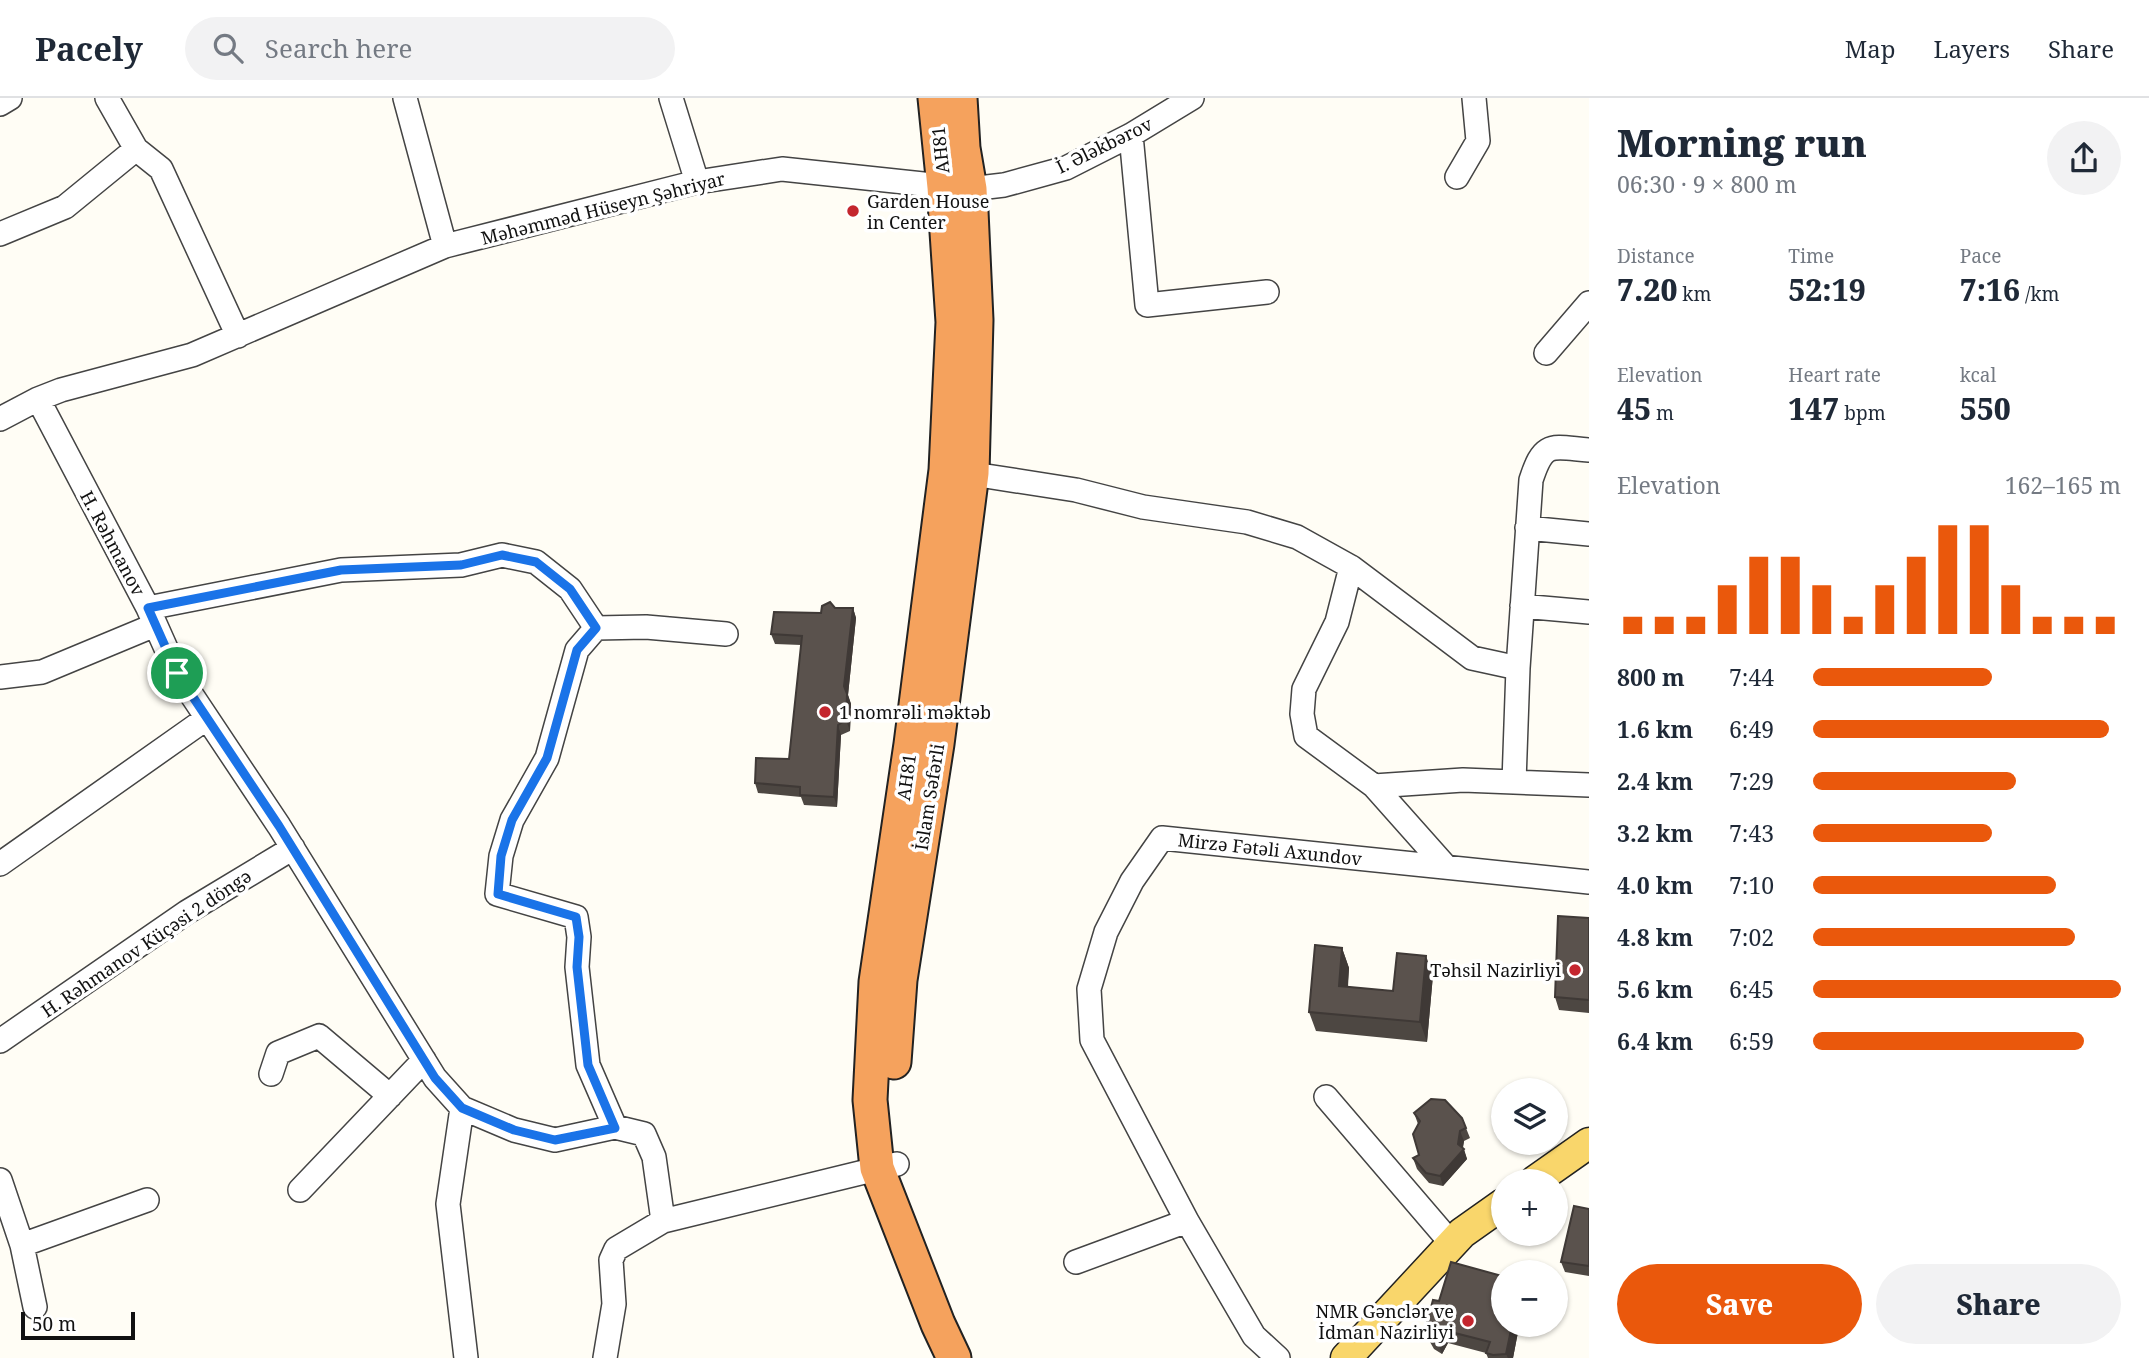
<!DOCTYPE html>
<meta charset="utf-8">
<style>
:root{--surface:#fff;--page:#f2f2f3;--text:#1f2937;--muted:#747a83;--line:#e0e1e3;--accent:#ea580c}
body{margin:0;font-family:"Noto Serif",serif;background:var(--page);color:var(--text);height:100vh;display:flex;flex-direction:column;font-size:26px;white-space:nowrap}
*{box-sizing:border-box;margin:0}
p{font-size:23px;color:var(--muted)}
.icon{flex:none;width:38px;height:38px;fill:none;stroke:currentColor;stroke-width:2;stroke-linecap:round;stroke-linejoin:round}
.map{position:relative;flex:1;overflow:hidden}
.sheet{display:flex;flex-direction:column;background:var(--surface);width:560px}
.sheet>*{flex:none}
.tools{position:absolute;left:1491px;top:980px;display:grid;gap:14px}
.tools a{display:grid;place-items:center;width:77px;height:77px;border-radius:50%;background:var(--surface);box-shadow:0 2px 5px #0004;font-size:35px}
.scale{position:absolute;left:21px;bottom:18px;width:114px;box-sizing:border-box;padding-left:7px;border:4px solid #111;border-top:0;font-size:19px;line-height:24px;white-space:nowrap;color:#111;-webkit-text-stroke:5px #fff;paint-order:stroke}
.pin{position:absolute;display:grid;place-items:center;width:60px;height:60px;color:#fff;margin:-30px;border:4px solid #fff;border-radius:50%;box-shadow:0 2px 7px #0007}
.round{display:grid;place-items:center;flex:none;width:74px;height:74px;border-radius:37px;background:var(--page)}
.summary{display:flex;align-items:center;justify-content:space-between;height:119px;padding:0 28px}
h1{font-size:38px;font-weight:800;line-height:52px}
.figures{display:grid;grid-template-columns:repeat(3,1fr);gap:10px;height:119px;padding:7px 28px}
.figures div{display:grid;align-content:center}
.figures b{font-size:30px;font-weight:800}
.figures small{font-size:19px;font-weight:400}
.figures p{font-size:19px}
.chart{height:196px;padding:14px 28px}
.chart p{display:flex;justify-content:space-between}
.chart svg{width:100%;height:126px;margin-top:7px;stroke:var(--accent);stroke-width:6}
.primary-button{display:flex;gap:14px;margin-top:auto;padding:14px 28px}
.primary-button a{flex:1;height:80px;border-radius:42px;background:var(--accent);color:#fff;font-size:28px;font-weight:800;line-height:80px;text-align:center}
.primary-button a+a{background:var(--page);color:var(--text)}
ul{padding:0 28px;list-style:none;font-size:23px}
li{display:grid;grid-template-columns:112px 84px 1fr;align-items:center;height:52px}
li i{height:18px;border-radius:9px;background:var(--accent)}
header{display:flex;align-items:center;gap:42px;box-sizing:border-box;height:98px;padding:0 35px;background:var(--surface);border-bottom:2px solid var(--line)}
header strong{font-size:33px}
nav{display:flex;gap:38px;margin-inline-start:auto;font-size:24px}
.search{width:490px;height:63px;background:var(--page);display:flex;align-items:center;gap:18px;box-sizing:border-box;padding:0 24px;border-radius:38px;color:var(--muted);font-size:26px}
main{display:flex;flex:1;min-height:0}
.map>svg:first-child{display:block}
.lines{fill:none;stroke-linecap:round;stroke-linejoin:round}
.minor-casing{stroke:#444;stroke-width:26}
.major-casing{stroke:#222;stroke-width:33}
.highway-casing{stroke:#222;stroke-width:37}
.minor{stroke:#fff;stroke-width:23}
.major{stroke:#f9d66b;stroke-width:30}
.highway{stroke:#f5a25d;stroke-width:33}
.wall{fill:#4d4742}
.shaded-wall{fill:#3f3936}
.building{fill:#5a524d;stroke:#3f3936;stroke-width:2}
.route-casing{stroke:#fff;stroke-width:14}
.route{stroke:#1a73e8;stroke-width:9}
.poi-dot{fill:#c4262e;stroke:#fff;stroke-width:2.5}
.labels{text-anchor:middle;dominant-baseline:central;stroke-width:7;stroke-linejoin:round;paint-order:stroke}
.street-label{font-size:18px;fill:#111;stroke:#fff}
.poi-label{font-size:18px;fill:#111;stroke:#fff;text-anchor:start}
</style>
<header>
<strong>Pacely</strong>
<div class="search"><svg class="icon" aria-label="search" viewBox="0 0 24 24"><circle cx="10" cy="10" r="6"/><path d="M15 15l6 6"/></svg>Search here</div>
<nav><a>Map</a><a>Layers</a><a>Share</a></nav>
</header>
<main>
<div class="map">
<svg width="1589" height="1260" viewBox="0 0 1589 1260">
<rect width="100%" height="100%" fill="#fffdf5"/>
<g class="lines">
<defs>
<path id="minor" d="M 107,0 L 136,51 L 161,71 L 238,238
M 405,0 L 445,148
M 671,0 L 697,84
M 0,6 L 10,0
M 1131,37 L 1147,207 L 1267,194
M 1457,79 L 1478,43 L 1474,0
M 0,136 L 65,109 L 136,51
M 1546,255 L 1589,205
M 38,301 L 148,510 L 177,575 L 279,728 L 435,980 L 462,1010 L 514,1032 L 555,1042 L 615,1029 L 644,1036 L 654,1059 L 663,1123
M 0,321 L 38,301 L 61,292 L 192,257 L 445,148 L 697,84 L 782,71 L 970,91 L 1004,87 L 1066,70 L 1131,37 L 1192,0
M 960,374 L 1076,392 L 1143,409 L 1247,424 L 1297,439 L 1351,469 L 1472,560 L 1518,570
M 1527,430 L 1589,436
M 1351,469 L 1337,524 L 1304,591 L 1302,616 L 1306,638 L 1374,688 L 1446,769
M 1522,508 L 1589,514
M 148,510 L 341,472 L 461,467 L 502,457 L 536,464 L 570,491 L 596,530
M 0,579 L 42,574 L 155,527
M 1514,684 L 1518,570 L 1531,382 C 1544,342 1551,349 1589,352
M 1374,688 L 1463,682 L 1589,687
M 0,766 L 207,620
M 0,943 L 187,814 L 293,750
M 271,976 L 278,955 L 319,938 L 390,998
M 1326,999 L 1452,1146
M 462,1010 L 448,1106 L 466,1260
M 615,1029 L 588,967 L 577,869 L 579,839 L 576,819 L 497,796 L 501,758 L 512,722 L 547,660 L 577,552 L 596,530 L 646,529 L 726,536
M 0,1082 L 22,1147 L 35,1209
M 300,1092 L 424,962
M 22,1147 L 147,1102
M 1076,1164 L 1187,1123
M 605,1260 L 614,1206 L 611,1162 L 616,1151 L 663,1123 L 897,1066
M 1278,1260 L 1254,1238 L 1187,1123 L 1092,942 L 1089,891 L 1106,834 L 1132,783 L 1162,740 L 1589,784"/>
<path id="major" d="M 1535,1083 L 1589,1045
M 1346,1260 L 1462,1135 L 1503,1106"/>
<path id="highway" d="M 935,0 L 944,89 L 953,224 L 946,372 L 911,646 L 876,884 L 870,1002 L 877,1070 L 938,1226 L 954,1260
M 894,964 L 900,882 L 937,646 L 972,375 L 976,222 L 970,91 L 963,50 L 960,0"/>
</defs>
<use href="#minor" class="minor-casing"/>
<use href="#major" class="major-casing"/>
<use href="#highway" class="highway-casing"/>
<use href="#minor" class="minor"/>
<use href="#major" class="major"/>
<use href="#highway" class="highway"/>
</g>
<path class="wall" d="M 835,510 L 853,510 L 856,520 L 848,597 L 851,606 L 850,633 L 841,637 L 837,709 L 804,707 L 801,699 L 758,695 L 755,685 L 789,661 L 801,547 L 775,546 L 771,536 L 821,515 Z
M 1589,820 L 1589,915 L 1559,912 L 1555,899 Z
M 1342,850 L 1349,870 L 1348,889 L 1393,893 L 1433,877 L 1427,944 L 1316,933 L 1309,914 Z
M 1414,1015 L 1466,1030 L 1470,1040 L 1464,1043 L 1463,1050 L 1467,1061 L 1443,1088 L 1429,1085 L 1417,1071 L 1413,1060 L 1419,1057 L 1418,1026 Z
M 1589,1111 L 1589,1178 L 1565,1174 L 1561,1164 Z
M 1503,1227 L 1515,1227 L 1518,1234 L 1513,1260 L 1488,1260 L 1486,1255 L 1448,1245 L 1442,1256 L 1434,1251 L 1430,1244 L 1425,1231 Z"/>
<path class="shaded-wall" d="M 853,510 L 856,520 L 848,597 L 851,606 L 850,633 L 846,622 L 844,588 Z
M 838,627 L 841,637 L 837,709 L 834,699 Z
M 1342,850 L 1349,870 L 1346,908 L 1339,888 Z
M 1426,858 L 1433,877 L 1427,944 L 1420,924 Z
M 1460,1033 L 1464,1043 L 1462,1053 L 1464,1051 L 1467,1061 L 1443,1088 L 1440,1078 L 1458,1046 Z
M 1512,1227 L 1515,1227 L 1518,1234 L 1513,1260 L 1508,1260 L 1506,1256 Z
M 1443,1232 L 1448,1245 L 1442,1256 L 1437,1242 Z"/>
<path class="building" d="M 830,504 L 835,510 L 853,510 L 844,588 L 847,596 L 846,622 L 838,627 L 834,699 L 800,697 L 800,689 L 755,685 L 756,660 L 789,661 L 802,538 L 771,536 L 774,514 L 821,515 L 822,508 Z
M 1558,818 L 1589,820 L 1589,902 L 1555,899 Z
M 1315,847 L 1342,850 L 1339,888 L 1393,893 L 1397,855 L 1426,858 L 1420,924 L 1309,914 Z
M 1431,1001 L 1445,1002 L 1462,1020 L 1466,1030 L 1460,1033 L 1458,1046 L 1464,1051 L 1440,1078 L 1426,1075 L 1413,1060 L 1419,1057 L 1413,1036 L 1420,1023 L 1414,1015 Z
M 1574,1108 L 1589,1111 L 1589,1168 L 1561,1164 Z
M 1451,1164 L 1502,1178 L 1503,1204 L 1502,1217 L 1503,1218 L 1503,1227 L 1512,1227 L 1506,1256 L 1493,1257 L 1486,1255 L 1490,1244 L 1443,1232 L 1437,1242 L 1429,1237 L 1425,1231 L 1433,1202 L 1439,1203 Z"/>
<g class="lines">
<defs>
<path id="route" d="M 502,457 L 536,464 L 570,491 L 596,530 L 577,552 L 547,660 L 512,722 L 501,758 L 498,796 L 576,819 L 579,839 L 577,869 L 588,967 L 615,1030 L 555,1042 L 514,1032 L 462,1010 L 435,980 L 279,728 L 177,575 L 148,510 L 341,472 L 461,467 Z"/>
</defs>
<use href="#route" class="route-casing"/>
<use href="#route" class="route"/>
</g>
<g class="poi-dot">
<circle cx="853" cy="113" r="7"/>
<circle cx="825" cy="614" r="7"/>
<circle cx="1575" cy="872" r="7"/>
<circle cx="1468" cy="1223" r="7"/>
</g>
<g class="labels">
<g class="street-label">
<text transform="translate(1104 47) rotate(-26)">İ. Ələkbərov</text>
<text transform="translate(940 52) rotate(-96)">AH81</text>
<text transform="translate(603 110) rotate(-14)">Məhəmməd Hüseyn Şəhriyar</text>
<text transform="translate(113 445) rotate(62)">H. Rəhmanov</text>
<text transform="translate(906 679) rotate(-82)">AH81</text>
<text transform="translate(929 699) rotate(-81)">İslam Səfərli</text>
<text transform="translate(1270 751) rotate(6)">Mirzə Fətəli Axundov</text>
<text transform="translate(146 845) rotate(-34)">H. Rəhmanov Küçəsi 2 döngə</text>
</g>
<g class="poi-label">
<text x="867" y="103">Garden House<tspan x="867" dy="21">in Center</tspan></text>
<text x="839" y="614">1 nomrəli məktəb</text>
<text x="1561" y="872" text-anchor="end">Təhsil Nazirliyi</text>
<text x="1454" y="1213" text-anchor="end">NMR Gənclər ve<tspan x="1454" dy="21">İdman Nazirliyi</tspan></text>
</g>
</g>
</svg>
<div class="tools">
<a><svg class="icon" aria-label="layers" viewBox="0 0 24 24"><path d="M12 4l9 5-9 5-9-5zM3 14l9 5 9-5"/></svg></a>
<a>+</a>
<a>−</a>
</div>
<div class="scale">50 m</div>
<div class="pin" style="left:177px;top:575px;background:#1e9e55"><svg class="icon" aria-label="arrive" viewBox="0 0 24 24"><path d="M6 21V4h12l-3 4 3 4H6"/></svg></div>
</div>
<section class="sheet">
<div class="summary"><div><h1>Morning run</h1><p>06:30 · 9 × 800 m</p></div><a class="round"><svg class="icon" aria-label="share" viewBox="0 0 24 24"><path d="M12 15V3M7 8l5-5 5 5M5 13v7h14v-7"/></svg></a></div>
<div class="figures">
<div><p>Distance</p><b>7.20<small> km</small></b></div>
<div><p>Time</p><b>52:19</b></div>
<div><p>Pace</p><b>7:16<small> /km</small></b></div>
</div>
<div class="figures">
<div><p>Elevation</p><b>45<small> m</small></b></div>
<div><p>Heart rate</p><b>147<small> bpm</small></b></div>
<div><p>kcal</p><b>550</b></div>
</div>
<div class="chart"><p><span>Elevation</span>162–165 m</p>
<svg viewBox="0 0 160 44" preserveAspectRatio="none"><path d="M5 44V38M15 44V38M25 44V38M35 44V27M45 44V17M55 44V17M65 44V27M75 44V38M85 44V27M95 44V17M105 44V6M115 44V6M125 44V27M135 44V38M145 44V38M155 44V38"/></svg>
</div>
<ul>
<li><b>800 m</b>7:44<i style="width:58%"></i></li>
<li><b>1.6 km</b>6:49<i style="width:96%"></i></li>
<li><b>2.4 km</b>7:29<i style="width:66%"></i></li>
<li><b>3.2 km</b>7:43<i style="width:58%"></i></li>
<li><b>4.0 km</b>7:10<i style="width:79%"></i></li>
<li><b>4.8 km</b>7:02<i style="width:85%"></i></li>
<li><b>5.6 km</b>6:45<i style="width:100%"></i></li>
<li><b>6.4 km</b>6:59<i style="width:88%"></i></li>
</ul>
<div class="primary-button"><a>Save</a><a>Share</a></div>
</section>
</main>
